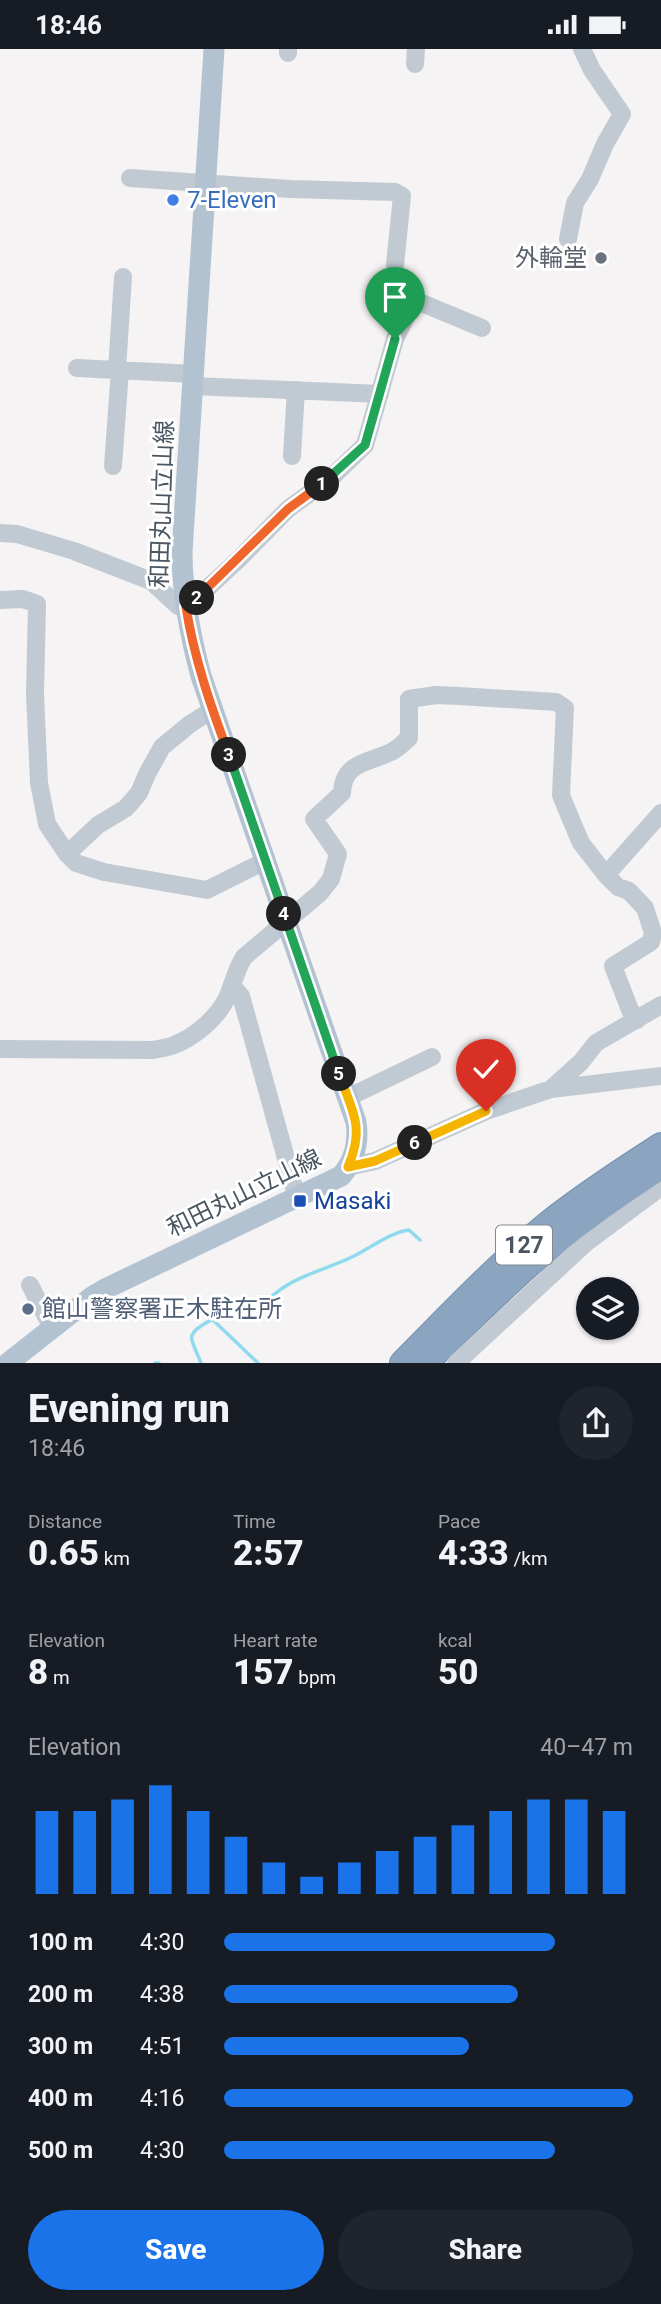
<!DOCTYPE html>
<meta charset="utf-8">
<style>
:root{--surface:#171b24;--page:#20242c;--text:#f1f3f6;--muted:#9ea1a6;--accent:#1a73e8}
body{margin:0;font-family:Roboto,"Noto Sans JP",sans-serif;background:var(--page);color:var(--text);height:100vh;display:flex;flex-direction:column;font-size:26px;white-space:nowrap}
*{box-sizing:border-box;margin:0}
p{font-size:23px;color:var(--muted)}
.icon{flex:none;width:38px;height:38px;fill:none;stroke:currentColor;stroke-width:2;stroke-linecap:round;stroke-linejoin:round}
.map{position:relative;height:1314px;overflow:hidden}
.side{display:flex;flex-direction:column;background:var(--surface);flex:1}
.side>*{flex:none}
.fabs{position:absolute;left:576px;top:1228px;display:grid;gap:14px}
.fabs a{display:grid;place-items:center;width:63px;height:63px;border-radius:50%;background:var(--surface);box-shadow:0 2px 5px #0004;font-size:35px}
.pin{position:absolute;display:grid;place-items:center;width:60px;height:60px;color:#fff;margin:-72px -30px;border-radius:50% 50% 50% 0;rotate:-45deg;box-shadow:0 0 7px #0007}
.pin .icon{rotate:45deg}
.km{position:absolute;width:35px;height:35px;margin:-18px;border-radius:50%;background:#222;color:#fff;font-size:19px;line-height:35px;text-align:center}
.round{display:grid;place-items:center;flex:none;width:74px;height:74px;border-radius:37px;background:var(--page)}
.head{display:flex;align-items:center;justify-content:space-between;height:119px;padding:0 28px}
h1{font-size:38px;font-weight:800;line-height:52px}
.stats{display:grid;grid-template-columns:repeat(3,1fr);gap:10px;height:119px;padding:7px 28px}
.stats div{display:grid;align-content:center}
.stats b{font-size:35px;font-weight:800}
.stats small{font-size:19px;font-weight:400}
.stats p{font-size:19px}
.chart{height:196px;padding:14px 28px}
.chart p{display:flex;justify-content:space-between}
.chart svg{width:100%;height:126px;margin-top:7px;stroke:var(--accent);stroke-width:6}
.button{display:flex;gap:14px;margin-top:auto;padding:14px 28px}
.button a{flex:1;height:80px;border-radius:42px;background:var(--accent);color:#fff;font-size:28px;font-weight:800;line-height:80px;text-align:center}
.button a+a{background:var(--page);color:var(--text)}
ul{padding:0 28px;list-style:none;font-size:23px}
li{display:grid;grid-template-columns:112px 84px 1fr;align-items:center;height:52px}
li i{height:18px;border-radius:9px;background:var(--accent)}
.status{display:flex;justify-content:space-between;align-items:center;height:49px;padding:0 35px;background:var(--surface);direction:ltr}
.status svg{height:19px;fill:currentColor}
.map>svg:first-child{display:block}
.lines{fill:none;stroke-linecap:round;stroke-linejoin:round}
.stream{stroke:#90daee;stroke-width:3.5}
.highway-casing{stroke:#7690ad;stroke-width:26}
.minor{stroke:#c1cad2;stroke-width:18}
.major{stroke:#b3c2d1;stroke-width:21}
.highway{stroke:#8ba5c1;stroke-width:24}
.split-1-casing{stroke:#fff;stroke-width:14}
.split-2-casing{stroke:#fff;stroke-width:14}
.split-3-casing{stroke:#fff;stroke-width:14}
.split-4-casing{stroke:#fff;stroke-width:14}
.split-5-casing{stroke:#fff;stroke-width:14}
.split-6-casing{stroke:#fff;stroke-width:14}
.split-7-casing{stroke:#fff;stroke-width:14}
.split-1{stroke:#22a559;stroke-width:9}
.split-2{stroke:#f0652b;stroke-width:9}
.split-3{stroke:#f0652b;stroke-width:9}
.split-4{stroke:#22a559;stroke-width:9}
.split-5{stroke:#22a559;stroke-width:9}
.split-6{stroke:#f5b400;stroke-width:9}
.split-7{stroke:#f5b400;stroke-width:9}
.shop-dot{fill:#3f7fe0;stroke:#fff;stroke-width:2.5}
.worship-dot{fill:#6b7280;stroke:#fff;stroke-width:2.5}
.transit-dot{fill:#1a4fb4;stroke:#fff;stroke-width:2.5}
.service-dot{fill:#5c6f8a;stroke:#fff;stroke-width:2.5}
.labels{text-anchor:middle;dominant-baseline:central;stroke-width:6;stroke-linejoin:round;paint-order:stroke}
.shield{fill:#fff;stroke:#808990;stroke-width:2}
.shield-label{font-size:23px;font-weight:bold;fill:#4a5661}
.shop-label{font-size:24px;fill:#366cbe;stroke:#fff;text-anchor:start}
.worship-label{font-size:24px;fill:#5b616d;stroke:#fff;text-anchor:end}
.street-label{font-size:24px;fill:#4a5661;stroke:#fff}
.transit-label{font-size:24px;fill:#164399;stroke:#fff;text-anchor:start}
.service-label{font-size:24px;fill:#4e5e75;stroke:#fff;text-anchor:start}
</style>
<div class="status"><b>18:46</b><svg viewBox="0 0 49 12"><path d="M0 12V9h3v3zM5 12V6h3v6zM10 12V3h3v9zM15 12V0h3v12zM26 1h20v11H26zM47 4h2v5h-2z"/></svg></div>
<div class="map">
<svg width="661" height="1314" viewBox="0 0 661 1314">
<rect width="100%" height="100%" fill="#f5f3f3"/>
<g class="lines">
<path class="stream" d="M 213,1271 L 258,1314
M 155,1314 L 159,1314
M 201,1314 C 198,1306 194,1299 192,1291 C 188,1280 216,1269 226,1264 L 229,1269 C 248,1272 262,1254 276,1244 C 297,1227 326,1220 350,1209 C 368,1201 390,1183 409,1181 L 420,1191"/>
<defs>
<path id="highway" d="M 402,1314 C 448,1267 495,1218 546,1176 C 582,1147 622,1121 661,1096
M 426,1314 C 467,1274 508,1233 552,1196 C 587,1168 624,1142 661,1118"/>
</defs>
<use href="#highway" class="highway-casing"/>
<path class="minor" d="M 288,4 L 288,0
M 415,15 L 416,0
M 130,129 L 290,140 L 395,143 L 402,147 L 395,216
M 568,190 L 575,154 L 590,130 L 605,95 L 622,65 L 592,21 L 582,0
M 77,319 L 194,325
M 117,321 L 123,228
M 193,337 L 380,345
M 292,407 L 296,341
M 113,417 L 120,321
M 0,484 L 17,485 L 74,502 L 151,532 L 178,557 L 186,559 L 239,510 L 288,460 L 332,428 L 365,396 L 395,290 L 413,254 L 417,252 L 482,279
M 0,551 L 23,550 L 37,555 L 35,645 L 39,734 L 47,775 L 67,805 L 76,814 L 104,823 L 207,841 L 265,812
M 67,805 L 98,776 L 126,759 L 139,744 L 147,725 L 162,698 L 190,675 L 212,661
M 606,826 L 661,764
M 232,937 L 241,947 L 297,1149
M 0,1000 L 153,1001 C 160,999 168,999 174,996 C 195,988 217,969 227,949 C 233,935 236,921 244,908 L 320,844 L 331,830 L 338,805 L 314,770 L 342,744 C 343,713 368,714 391,703 C 398,700 403,694 409,689 L 409,650 L 436,646 L 459,647 L 556,653 L 565,659 L 561,746 L 567,761 L 581,794 L 606,826 L 618,838 L 629,842 L 645,859 L 653,884 L 651,893 L 613,917 L 630,961 L 637,971
M 551,1040 L 581,1013 L 596,994 L 661,956
M 347,1049 L 432,1008
M 348,1118 L 375,1112 L 486,1062 L 551,1040 L 661,1027
M 30,1236 L 52,1279
M 456,1314 L 587,1193 L 661,1138"/>
<path class="major" d="M 8,1314 L 93,1247 L 105,1240 L 341,1127 C 355,1111 359,1093 356,1073 L 201,627 C 190,586 182,546 182,503 L 214,0"/>
<use href="#highway" class="highway"/>
</g>
<g class="lines">
<defs>
<path id="split-1" d="M 322,435 L 365,396 L 395,290"/>
<path id="split-2" d="M 197,549 L 288,460 L 322,435"/>
<path id="split-3" d="M 197,549 L 186,558 C 194,609 211,658 229,706"/>
<path id="split-4" d="M 229,706 L 284,865"/>
<path id="split-5" d="M 284,865 L 339,1025"/>
<path id="split-6" d="M 339,1025 C 353,1064 365,1078 348,1118 L 375,1112 L 415,1094"/>
<path id="split-7" d="M 415,1094 L 486,1062"/>
</defs>
<use href="#split-1" class="split-1-casing"/>
<use href="#split-2" class="split-2-casing"/>
<use href="#split-3" class="split-3-casing"/>
<use href="#split-4" class="split-4-casing"/>
<use href="#split-5" class="split-5-casing"/>
<use href="#split-6" class="split-6-casing"/>
<use href="#split-7" class="split-7-casing"/>
<use href="#split-1" class="split-1"/>
<use href="#split-2" class="split-2"/>
<use href="#split-3" class="split-3"/>
<use href="#split-4" class="split-4"/>
<use href="#split-5" class="split-5"/>
<use href="#split-6" class="split-6"/>
<use href="#split-7" class="split-7"/>
</g>
<circle class="shop-dot" cx="173" cy="151" r="7"/>
<circle class="worship-dot" cx="601" cy="209" r="7"/>
<rect class="transit-dot" x="293" y="1145" width="14" height="14" rx="3.5"/>
<circle class="service-dot" cx="28" cy="1260" r="7"/>
<g class="labels">
<rect class="shield" x="496" y="1176.5" width="56" height="39" rx="5"/>
<g class="shield-label">
<text x="524" y="1196">127</text>
</g>
<g class="shop-label">
<text x="187" y="151">7-Eleven</text>
</g>
<g class="worship-label">
<text x="587" y="209">外輪堂</text>
</g>
<g class="street-label">
<text transform="translate(162 455) rotate(-88)">和田丸山立山線</text>
<text transform="translate(244 1144) rotate(-26)">和田丸山立山線</text>
</g>
<g class="transit-label">
<text x="314" y="1152">Masaki</text>
</g>
<g class="service-label">
<text x="42" y="1260">館山警察署正木駐在所</text>
</g>
</g>
</svg>
<div class="fabs">
<a><svg class="icon" aria-label="layers" viewBox="0 0 24 24"><path d="M12 4l9 5-9 5-9-5zM3 14l9 5 9-5"/></svg></a>
</div>
<div class="pin" style="left:395px;top:290px;background:#1e9e55"><svg class="icon" aria-label="arrive" viewBox="0 0 24 24"><path d="M6 21V4h12l-3 4 3 4H6"/></svg></div>
<div class="pin" style="left:486px;top:1062px;background:#d93025"><svg class="icon" aria-label="check" viewBox="0 0 24 24"><path d="M5 12l5 5 9-10"/></svg></div>
<b class="km" style="left:322px;top:435px">1</b>
<b class="km" style="left:197px;top:549px">2</b>
<b class="km" style="left:229px;top:706px">3</b>
<b class="km" style="left:284px;top:865px">4</b>
<b class="km" style="left:339px;top:1025px">5</b>
<b class="km" style="left:415px;top:1094px">6</b>
</div>
<section class="side">
<div class="head"><div><h1>Evening run</h1><p>18:46</p></div><a class="round"><svg class="icon" aria-label="share" viewBox="0 0 24 24"><path d="M12 15V3M7 8l5-5 5 5M5 13v7h14v-7"/></svg></a></div>
<div class="stats">
<div><p>Distance</p><b>0.65<small> km</small></b></div>
<div><p>Time</p><b>2:57</b></div>
<div><p>Pace</p><b>4:33<small> /km</small></b></div>
</div>
<div class="stats">
<div><p>Elevation</p><b>8<small> m</small></b></div>
<div><p>Heart rate</p><b>157<small> bpm</small></b></div>
<div><p>kcal</p><b>50</b></div>
</div>
<div class="chart"><p><span>Elevation</span>40–47 m</p>
<svg viewBox="0 0 160 44" preserveAspectRatio="none"><path d="M5 44V15M15 44V15M25 44V11M35 44V6M45 44V15M55 44V24M65 44V33M75 44V38M85 44V33M95 44V29M105 44V24M115 44V20M125 44V15M135 44V11M145 44V11M155 44V15"/></svg>
</div>
<ul>
<li><b>100 m</b>4:30<i style="width:81%"></i></li>
<li><b>200 m</b>4:38<i style="width:72%"></i></li>
<li><b>300 m</b>4:51<i style="width:60%"></i></li>
<li><b>400 m</b>4:16<i style="width:100%"></i></li>
<li><b>500 m</b>4:30<i style="width:81%"></i></li>
</ul>
<div class="button"><a>Save</a><a>Share</a></div>
</section>
